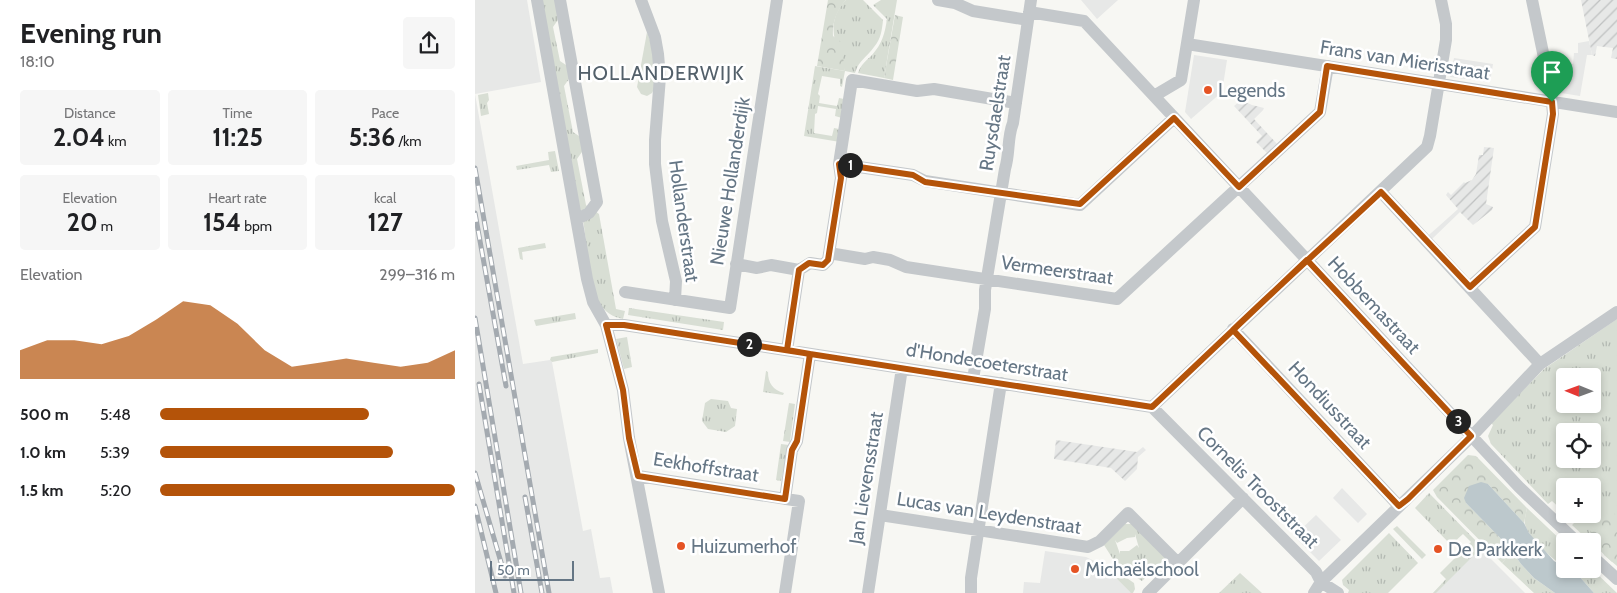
<!DOCTYPE html>
<meta charset="utf-8">
<style>
:root{--surface:#fff;--page:#f6f6f6;--text:#202124;--muted:#757577;--accent:#b45309}
body{margin:0;font-family:Cabin,sans-serif;background:var(--page);color:var(--text);height:100vh;display:flex;flex-direction:column;font-size:19px;white-space:nowrap}
*{box-sizing:border-box;margin:0}
p{font-size:16px;color:var(--muted)}
.icon{flex:none;width:28px;height:28px;fill:none;stroke:currentColor;stroke-width:2;stroke-linecap:round;stroke-linejoin:round}
.map{position:relative;flex:1;overflow:hidden}
.side{display:flex;flex-direction:column;background:var(--surface);width:475px}
.side>*{flex:none}
.needle{width:32px;rotate:271deg}
.buttons{position:absolute;left:1081px;top:368px;display:grid;gap:10px}
.buttons a{display:grid;place-items:center;width:45px;height:45px;border-radius:5px;background:var(--surface);box-shadow:0 2px 8px #0003;font-size:25px}
.scale{position:absolute;left:15px;bottom:12px;width:84px;box-sizing:border-box;padding-left:5px;border:2px solid #657685;border-top:0;font-size:14px;line-height:18px;white-space:nowrap;color:#657685;-webkit-text-stroke:4px #fff;paint-order:stroke}
.pin{position:absolute;display:grid;place-items:center;width:42px;height:42px;color:#fff;margin:-51px -21px;border-radius:50% 50% 50% 0;rotate:-45deg;box-shadow:0 0 5px #0007}
.pin .icon{rotate:45deg}
.km{position:absolute;width:25px;height:25px;margin:-12px;border-radius:50%;background:#222;color:#fff;font-size:14px;line-height:25px;text-align:center}
.round{display:grid;place-items:center;flex:none;width:52px;height:52px;border-radius:5px;background:var(--page)}
.headline{display:flex;align-items:center;justify-content:space-between;height:85px;padding:0 20px}
h1{font-size:28px;font-weight:700;line-height:38px}
.stats{display:grid;grid-template-columns:repeat(3,1fr);gap:8px;height:85px;padding:5px 20px}
.stats div{display:grid;align-content:center;border-radius:5px;background:var(--page);text-align:center}
.stats b{font-size:25px;font-weight:700}
.stats small{font-size:14px;font-weight:400}
.stats p{font-size:14px}
.chart{height:140px;padding:10px 20px}
.chart p{display:flex;justify-content:space-between}
.chart svg{width:100%;height:90px;margin-top:5px;fill:var(--accent);opacity:.7}
ul{padding:0 20px;list-style:none;font-size:16px}
li{display:grid;grid-template-columns:80px 60px 1fr;align-items:center;height:38px}
li i{height:12px;border-radius:6px;background:var(--accent)}
main{display:flex;flex:1;min-height:0}
.map>svg:first-child{display:block}
.built{fill:#e7e8e7}
.industrial{fill:url(#industrial-furrows)}
.grass{fill:url(#grass-tufts);fill-rule:evenodd}
.forest{fill:url(#forest-crowns)}
.garden{fill:#d8ded4}
.water{fill:#bcc8cc}
.lines{fill:none;stroke-linecap:round;stroke-linejoin:round}
.minor{stroke:#c4c8cb;stroke-width:12}
.rail-casing{stroke:#a4aab0;stroke-width:5}
.rail{stroke:#fff;stroke-width:3;stroke-dasharray:9;stroke-linecap:butt}
.route-casing{stroke:#fff;stroke-width:10}
.route{stroke:#b45309;stroke-width:6}
.poi-dot{fill:#e55324;stroke:#fff;stroke-width:2}
.labels{text-anchor:middle;dominant-baseline:central;stroke-width:5;stroke-linejoin:round;paint-order:stroke}
.street-label{font-size:19px;fill:#657685;stroke:#fff}
.poi-label{font-size:19px;fill:#657685;stroke:#fff;text-anchor:start}
.neighbourhood-label{font-size:20px;letter-spacing:1px;fill:#53606a;stroke:#fff}
</style>
<main>
<section class="side">
<div class="headline"><div><h1>Evening run</h1><p>18:10</p></div><a class="round"><svg class="icon" aria-label="share" viewBox="0 0 24 24"><path d="M12 15V3M7 8l5-5 5 5M5 13v7h14v-7"/></svg></a></div>
<div class="stats">
<div><p>Distance</p><b>2.04<small> km</small></b></div>
<div><p>Time</p><b>11:25</b></div>
<div><p>Pace</p><b>5:36<small> /km</small></b></div>
</div>
<div class="stats">
<div><p>Elevation</p><b>20<small> m</small></b></div>
<div><p>Heart rate</p><b>154<small> bpm</small></b></div>
<div><p>kcal</p><b>127</b></div>
</div>
<div class="chart"><p><span>Elevation</span>299–316 m</p>
<svg viewBox="0 0 160 44" preserveAspectRatio="none"><path d="M0 44V30L10 25L20 25L30 27L40 23L50 15L60 6L70 8L80 17L90 30L100 38L110 36L120 34L130 36L140 38L150 36L160 30V44z"/></svg>
</div>
<ul>
<li><b>500 m</b>5:48<i style="width:71%"></i></li>
<li><b>1.0 km</b>5:39<i style="width:79%"></i></li>
<li><b>1.5 km</b>5:20<i style="width:100%"></i></li>
</ul>
</section>
<div class="map">
<svg width="1142" height="593" viewBox="0 0 1142 593">
<defs>
<pattern id="industrial-furrows" width="10" height="10" patternUnits="userSpaceOnUse" patternTransform="scale(1.25)"><rect width="10" height="10" fill="#e7e8e7"/><path d="M-1 1l2-2M0 10L10 0M9 11l2-2" fill="none" stroke="#bfc1c1"/></pattern>
<pattern id="grass-tufts" width="24" height="20" patternUnits="userSpaceOnUse" patternTransform="scale(1.25)"><rect width="24" height="20" fill="#d8ded4"/><path d="M3 7l-1-3M5 7V3M7 7l1-3M15 17l-1-3M17 17v-4M19 17l1-3" fill="none" stroke="#b3b9b2"/></pattern>
<pattern id="forest-crowns" width="20" height="18" patternUnits="userSpaceOnUse" patternTransform="scale(1.25)"><rect width="20" height="18" fill="#d8ded4"/><path d="M2 6a3 3 0 1 1 6 0M12 15a3 3 0 1 1 6 0" fill="none" stroke="#b3b9b2"/></pattern>
</defs>
<rect width="100%" height="100%" fill="#f7f7f3"/>
<path class="built" d="M 0,0 L 52,0 L 66,82 L 0,94 L 48,364 L 75,360 L 77,362 L 108,531 L 116,529 L 125,578 L 135,577 L 138,593 L 0,593 Z
M 606,0 L 643,0 L 622,19 Z
M 1114,41 L 1117,55 L 1112,55 L 1105,96 L 1086,93 L 1091,63 L 1098,64 L 1099,53 L 1103,53 L 1103,43 Z
M 719,55 L 752,60 L 747,92 L 716,119 L 710,112 Z
M 979,58 L 1018,64 L 1015,82 L 975,77 Z
M 867,488 L 892,514 L 883,523 L 858,498 Z
M 841,515 L 866,540 L 844,561 L 819,536 Z
M 1004,547 L 1050,593 L 958,593 Z
M 570,551 L 611,557 L 628,565 L 656,593 L 548,593 L 549,582 L 565,583 Z"/>
<path class="industrial" d="M 1106,0 L 1142,0 L 1142,59 L 1136,58 L 1138,48 L 1122,46 L 1120,56 L 1117,55 Z
M 766,100 L 777,105 L 789,108 L 788,110 L 779,119 L 803,145 L 793,154 L 781,142 L 787,136 L 759,106 Z
M 1009,147 L 1019,148 L 1011,204 L 1018,207 L 1017,210 L 998,225 L 985,212 L 957,239 L 954,235 L 983,209 L 971,195 L 973,192 L 976,195 L 989,182 L 990,183 L 997,180 L 1001,174 L 1004,155 L 1008,155 Z
M 581,440 L 662,452 L 668,447 L 671,450 L 663,457 L 662,469 L 650,481 L 636,468 L 579,459 Z"/>
<path class="grass" d="M 67,0 L 81,0 L 85,17 L 78,27 L 85,61 L 94,67 L 96,76 L 89,86 L 98,132 L 107,138 L 109,149 L 102,159 L 111,205 L 114,208 L 105,211 Z
M 371,0 L 388,0 L 408,20 C 407,30 406,39 399,47 C 392,57 384,60 380,73 L 370,71 L 367,87 L 365,86 L 365,79 L 347,76 L 343,94 L 345,96 L 344,103 L 362,106 L 364,98 L 369,99 L 367,118 L 360,116 L 361,109 L 343,106 L 342,113 L 340,114 L 339,133 L 357,136 L 359,128 L 364,129 L 365,142 L 329,136 L 340,66 L 370,71 C 361,45 349,23 371,0 Z
M 406,0 L 422,0 L 409,78 L 383,73 C 386,64 391,61 397,55 C 407,44 410,33 412,19 L 398,5 Z
M 13,93 L 14,100 L 12,103 L 14,114 L 6,116 L 3,95 Z
M 80,151 L 84,171 L 76,172 L 74,165 L 42,170 L 41,166 L 74,160 L 73,152 Z
M 120,211 L 124,214 L 141,309 L 150,311 L 148,319 C 138,317 129,312 124,302 C 114,281 112,244 108,220 Z
M 70,243 L 71,248 L 47,252 L 48,260 L 45,259 L 43,248 Z
M 154,308 L 249,322 L 248,330 L 153,315 Z
M 100,313 L 101,319 L 61,326 L 59,320 Z
M 1142,319 L 1142,556 L 1137,562 L 1118,544 L 1118,541 L 1114,541 L 1097,525 L 1100,522 L 1091,514 L 1118,514 L 1118,486 L 1090,486 L 1090,513 L 1077,501 L 1073,504 L 1016,444 L 1013,436 L 1018,425 L 1016,423 L 1069,369 ZM 1090,376 L 1118,376 L 1118,404 L 1090,404 ZM 1090,431 L 1118,431 L 1118,459 L 1090,459 Z
M 152,337 L 157,367 L 149,369 L 141,339 Z
M 123,349 L 123,353 L 77,362 L 75,360 L 76,357 Z
M 291,371 L 293,372 C 293,383 298,390 309,393 L 308,395 L 288,392 Z
M 236,399 L 253,401 L 256,408 L 262,409 L 260,426 L 251,432 L 233,429 L 227,421 L 230,403 Z
M 314,403 L 320,404 L 315,442 L 308,441 Z
M 306,444 L 314,445 L 306,481 L 301,480 Z
M 954,493 L 1005,545 L 1004,547 L 1012,555 L 1005,549 L 961,593 L 958,593 L 971,579 L 965,573 L 996,542 L 988,534 L 976,545 L 940,508 Z
M 1052,508 L 1090,544 L 1090,567 C 1078,560 1053,538 1050,524 C 1049,520 1051,513 1052,508 Z
M 650,524 L 657,524 L 691,558 L 667,581 L 643,567 L 629,545 ZM 660,534 L 664,548 L 662,545 L 654,551 L 645,551 L 645,554 L 640,540 L 642,543 L 652,538 L 660,537 Z
M 922,526 L 951,555 L 947,559 L 918,529 Z
M 914,533 L 943,563 L 913,593 L 873,593 L 874,590 L 868,585 L 867,580 Z
M 1034,547 L 1046,564 L 1059,578 L 1080,593 L 1059,593 L 1027,563 L 1034,555 Z
M 1092,569 L 1117,569 L 1142,593 L 1119,593 L 1103,575 Z
M 643,572 L 659,583 L 660,589 L 658,593 L 656,593 L 639,576 Z
M 765,573 L 787,593 L 744,593 Z"/>
<path class="forest" d="M 353,0 L 371,0 C 362,10 357,22 358,36 L 366,42 L 370,71 L 342,66 Z
M 420,15 L 428,17 L 418,80 L 409,78 Z
M 993,455 L 1001,456 L 1052,508 L 1049,523 L 1013,484 L 991,503 L 1034,547 L 1034,555 L 1027,563 L 962,497 L 958,490 Z
M 1132,507 L 1142,516 L 1142,566 L 1129,555 L 1127,547 L 1112,526 L 1125,511 Z"/>
<path class="garden" d="M 172,32 L 179,51 L 179,89 L 177,93 L 172,96 L 166,94 L 162,87 Z"/>
<path class="water" d="M 1006,482 L 1013,484 L 1049,523 L 1054,533 L 1079,561 L 1103,575 L 1119,593 L 1080,593 L 1059,578 L 1046,564 L 1034,547 L 991,503 L 989,498 L 994,486 Z"/>
<g class="lines">
<path class="minor" d="M 62,0 L 112,279 L 118,302 L 131,325 L 148,390 L 154,438 L 184,593
M 85,0 L 122,202 L 114,213 L 102,219
M 166,0 L 180,37 L 183,54 L 185,77 L 180,140 L 180,164 L 187,221 L 201,281 L 200,300
M 463,0 L 480,3 L 498,11 L 553,20
M 554,12 L 609,21 L 1044,487 L 1101,541
M 712,44 L 1142,112
M 679,96 L 706,80 L 719,0
M 364,164 L 438,175 L 450,181 L 605,205 L 699,118
M 906,192 L 1065,364
M 354,253 L 390,259 L 398,257 L 415,260 L 431,267 L 642,299 L 845,112 L 853,66
M 261,264 L 282,268 L 296,265 L 324,270 L 335,263 L 348,265 L 353,260 L 366,178 L 364,164 L 377,80 L 442,91 L 459,89 L 541,103
M 995,287 L 1060,227 L 1078,114 L 1076,91 L 1057,0
M 150,292 L 255,308 L 302,0
M 131,325 L 149,325 L 677,407 L 952,147 L 955,136 L 971,40 L 971,24 L 966,0
M 758,329 L 924,506
M 312,350 L 324,270
M 498,379 L 510,309 L 510,290 L 530,169 C 535,153 532,138 538,123 L 556,0
M 677,407 L 841,572 L 846,582 L 863,593
M 163,476 L 324,501 L 310,593
M 310,499 L 317,450 L 322,441 L 335,354
M 405,515 L 613,547 L 625,541 L 653,513 L 703,563
M 1118,557 L 1142,579
M 393,593 L 427,368
M 496,593 L 496,578 L 526,383
M 673,593 L 768,498
M 839,593 L 846,582 L 997,436 L 1065,364 L 1142,312"/>
<defs>
<path id="rail" d="M 0,168 L 74,593
M 0,213 L 31,386
M 0,318 L 46,593
M 4,384 L 39,593
M 0,473 L 30,576
M 50,497 L 67,593
M 0,506 L 21,593"/>
</defs>
<use href="#rail" class="rail-casing"/>
<use href="#rail" class="rail"/>
</g>
<g class="lines">
<defs>
<path id="route" d="M 1077,102 L 852,66 L 845,112 L 764,187 L 699,118 L 605,204 L 450,182 L 438,175 L 364,164 L 366,178 L 353,260 L 348,265 L 334,263 L 324,270 L 312,350 L 335,354 L 322,441 L 317,450 L 310,499 L 163,476 L 154,438 L 148,390 L 131,325 L 149,325 L 677,407 C 728,358 780,309 832,260 L 996,436 L 933,499 L 924,506 L 758,330 C 807,283 857,238 906,192 L 995,287 L 1060,227 L 1078,114 L 1077,102"/>
</defs>
<use href="#route" class="route-casing"/>
<use href="#route" class="route"/>
</g>
<g class="poi-dot">
<circle cx="733" cy="90" r="5"/>
<circle cx="206" cy="546" r="5"/>
<circle cx="963" cy="549" r="5"/>
<circle cx="600" cy="569" r="5"/>
</g>
<g class="labels">
<g class="street-label">
<text transform="translate(930 60) rotate(9)">Frans van Mierisstraat</text>
<text transform="translate(520 113) rotate(-81)">Ruysdaelstraat</text>
<text transform="translate(255 181) rotate(-81)">Nieuwe Hollanderdijk</text>
<text transform="translate(209 221) rotate(82)">Hollanderstraat</text>
<text transform="translate(582 270) rotate(8)">Vermeerstraat</text>
<text transform="translate(899 305) rotate(47)">Hobbemastraat</text>
<text transform="translate(512 362) rotate(9)">d'Hondecoeterstraat</text>
<text transform="translate(855 405) rotate(47)">Hondiusstraat</text>
<text transform="translate(231 467) rotate(9)">Eekhoffstraat</text>
<text transform="translate(391 478) rotate(-81)">Jan Lievensstraat</text>
<text transform="translate(783 487) rotate(45)">Cornelis Trooststraat</text>
<text transform="translate(514 513) rotate(9)">Lucas van Leydenstraat</text>
</g>
<g class="poi-label">
<text x="743" y="90">Legends</text>
<text x="216" y="546">Huizumerhof</text>
<text x="973" y="549">De Parkkerk</text>
<text x="610" y="569">Michaëlschool</text>
</g>
<g class="neighbourhood-label">
<text x="186" y="73">HOLLANDERWIJK</text>
</g>
</g>
</svg>
<div class="buttons">
<a><svg class="needle" viewBox="-14 -14 28 28"><path d="M0-13l5 13h-10z" fill="#e53935"/><path d="M0 13l5-13h-10z" fill="#757577"/></svg></a>
<a><svg class="icon" aria-label="locate" viewBox="0 0 24 24"><circle cx="12" cy="12" r="6"/><path d="M12 2v4M12 18v4M2 12h4M18 12h4"/></svg></a>
<a>+</a>
<a>−</a>
</div>
<div class="scale">50 m</div>
<div class="pin" style="left:1077px;top:102px;background:#1e9e55"><svg class="icon" aria-label="arrive" viewBox="0 0 24 24"><path d="M6 21V4h12l-3 4 3 4H6"/></svg></div>
<b class="km" style="left:375px;top:165px">1</b>
<b class="km" style="left:274px;top:344px">2</b>
<b class="km" style="left:983px;top:421px">3</b>
</div>
</main>
